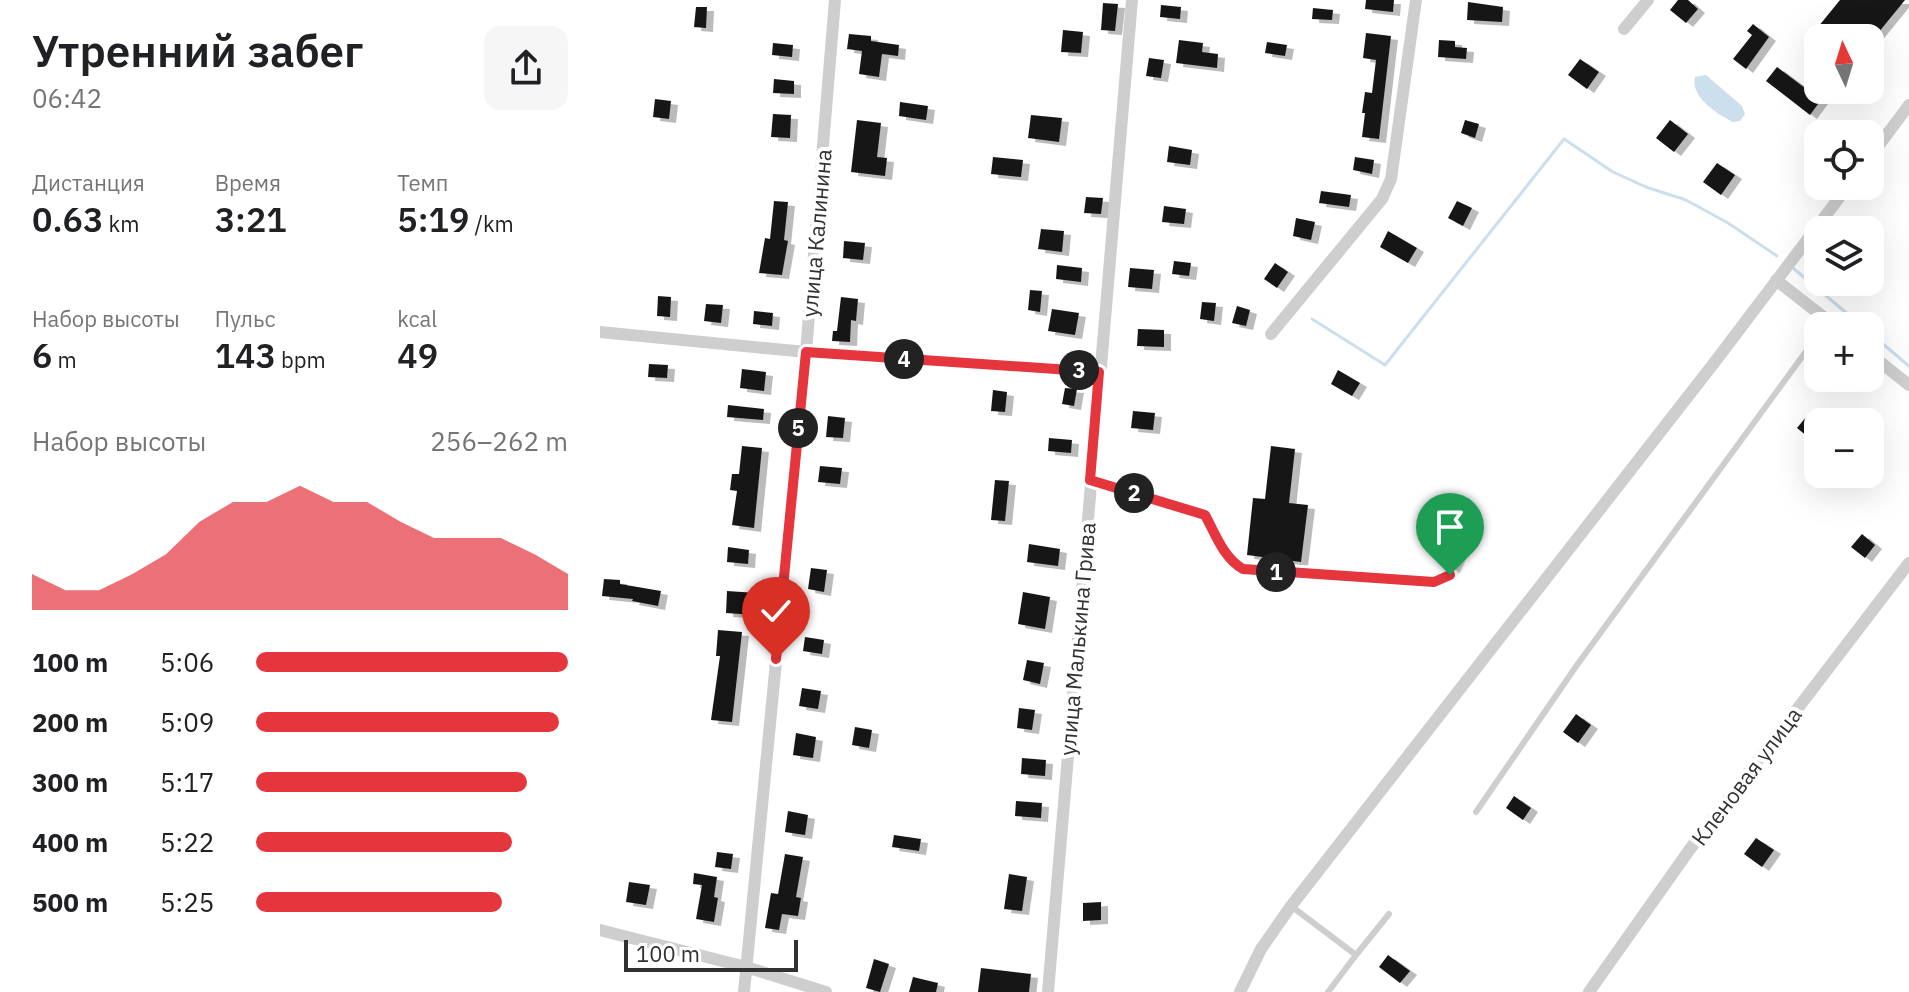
<!DOCTYPE html>
<html lang="ru">
<meta charset="utf-8">
<style>
:root{--surface:#fff;--page:#f6f6f6;--text:#202124;--muted:#757577;--accent:#e5363e}
body{margin:0;font-family:"IBM Plex Sans",sans-serif;background:var(--page);color:var(--text);height:100vh;display:flex;flex-direction:column;font-size:30px;white-space:nowrap}
*{box-sizing:border-box;margin:0}
p{font-size:26px;color:var(--muted)}
.icon{flex:none;width:44px;height:44px;fill:none;stroke:currentColor;stroke-width:2;stroke-linecap:round;stroke-linejoin:round}
.map{position:relative;flex:1;overflow:hidden}
.sheet{display:flex;flex-direction:column;background:var(--surface);width:600px}
.sheet>*{flex:none}
.needle{width:52px;rotate:356deg}
.fabs{position:absolute;left:1204px;top:24px;display:grid;gap:16px}
.fabs a{display:grid;place-items:center;width:80px;height:80px;border-radius:16px;background:var(--surface);box-shadow:0 8px 32px #0002;font-size:40px}
.scale{position:absolute;left:24px;bottom:20px;width:174px;box-sizing:border-box;padding-left:8px;border:4px solid #313131;border-top:0;font-size:22px;line-height:28px;white-space:nowrap;color:#313131;-webkit-text-stroke:6px #fff;paint-order:stroke}
.pin{position:absolute;display:grid;place-items:center;width:68px;height:68px;color:#fff;margin:-82px -34px;border-radius:50% 50% 50% 0;rotate:-45deg;box-shadow:0 0 8px #0007}
.pin .icon{rotate:45deg}
.km{position:absolute;width:40px;height:40px;margin:-20px;border-radius:50%;background:#222;color:#fff;font-size:22px;line-height:40px;text-align:center}
.round{display:grid;place-items:center;flex:none;width:84px;height:84px;border-radius:16px;background:var(--page)}
.headline{display:flex;align-items:center;justify-content:space-between;height:136px;padding:0 32px}
h1{font-size:44px;font-weight:600;line-height:60px}
.metrics{display:grid;grid-template-columns:repeat(3,1fr);gap:12px;height:136px;padding:8px 32px}
.metrics div{display:grid;align-content:center}
.metrics b{font-size:34px;font-weight:600}
.metrics small{font-size:22px;font-weight:400}
.metrics p{font-size:22px}
.chart{height:224px;padding:16px 32px}
.chart p{display:flex;justify-content:space-between}
.chart svg{width:100%;height:144px;margin-top:8px;fill:var(--accent);opacity:.7}
ul{padding:0 32px;list-style:none;font-size:26px}
li{display:grid;grid-template-columns:128px 96px 1fr;align-items:center;height:60px}
li i{height:20px;border-radius:10px;background:var(--accent)}
main{display:flex;flex:1;min-height:0}
.map>svg:first-child{display:block}
.water{fill:#ccdfed}
.lines{fill:none;stroke-linecap:round;stroke-linejoin:round}
.stream{stroke:#ccdfed;stroke-width:3}
.building{fill:#181818;filter:url(#shadow)}
.lane{stroke:#cecece;stroke-width:6}
.street{stroke:#cecece;stroke-width:12}
.route-casing{stroke:#fff;stroke-width:16}
.route{stroke:#e5363e;stroke-width:10}
.labels{text-anchor:middle;dominant-baseline:central;stroke-width:8;stroke-linejoin:round;paint-order:stroke}
.street-label{font-size:22px;fill:#313131;stroke:#fff}
</style>
<main>
<section class="sheet">
<div class="headline"><div><h1>Утренний забег</h1><p>06:42</p></div><a class="round"><svg class="icon" aria-label="share" viewBox="0 0 24 24"><path d="M12 15V3M7 8l5-5 5 5M5 13v7h14v-7"/></svg></a></div>
<div class="metrics">
<div><p>Дистанция</p><b>0.63<small> km</small></b></div>
<div><p>Время</p><b>3:21</b></div>
<div><p>Темп</p><b>5:19<small> /km</small></b></div>
</div>
<div class="metrics">
<div><p>Набор высоты</p><b>6<small> m</small></b></div>
<div><p>Пульс</p><b>143<small> bpm</small></b></div>
<div><p>kcal</p><b>49</b></div>
</div>
<div class="chart"><p><span>Набор высоты</span>256–262 m</p>
<svg viewBox="0 0 160 44" preserveAspectRatio="none"><path d="M0 44V33L10 38L20 38L30 33L40 27L50 17L60 11L70 11L80 6L90 11L100 11L110 17L120 22L130 22L140 22L150 27L160 33V44z"/></svg>
</div>
<ul>
<li><b>100 m</b>5:06<i style="width:100%"></i></li>
<li><b>200 m</b>5:09<i style="width:97%"></i></li>
<li><b>300 m</b>5:17<i style="width:87%"></i></li>
<li><b>400 m</b>5:22<i style="width:82%"></i></li>
<li><b>500 m</b>5:25<i style="width:79%"></i></li>
</ul>
</section>
<div class="map">
<svg width="1309" height="992" viewBox="0 0 1309 992">
<defs>
<filter id="shadow"><feDropShadow dx="7" dy="4" stdDeviation="0" flood-color="#0004"/></filter>
</defs>
<rect width="100%" height="100%" fill="#fff"/>
<path class="water" d="M 1106,75 L 1142,106 L 1145,114 L 1140,121 L 1133,122 C 1117,114 1090,97 1095,77 Z"/>
<g class="lines">
<path class="stream" d="M 1193,268 L 1262,326
M 712,319 L 785,365 L 964,139 L 1013,172 L 1046,187 L 1086,200 L 1128,223 L 1177,256
M 1270,333 L 1309,366"/>
</g>
<path class="building" d="M 766,0 L 794,0 L 793,12 L 765,9 Z
M 1078,0 L 1088,0 L 1098,9 L 1086,23 L 1070,10 Z
M 1240,0 L 1305,0 L 1274,38 L 1218,38 L 1218,54 L 1205,43 Z
M 868,2 L 903,7 L 902,22 L 867,20 Z
M 503,3 L 518,4 L 515,31 L 501,30 Z
M 561,5 L 581,7 L 580,19 L 560,17 Z
M 96,7 L 107,7 L 106,28 L 94,27 Z
M 713,8 L 733,10 L 732,20 L 712,19 Z
M 1153,24 L 1169,37 L 1146,69 L 1133,59 L 1152,35 L 1147,31 Z
M 463,30 L 483,32 L 481,53 L 461,52 Z
M 766,33 L 791,36 L 779,139 L 762,137 L 765,113 L 762,113 L 765,92 L 772,93 L 776,60 L 763,58 Z
M 249,34 L 271,36 L 271,41 L 299,45 L 298,56 L 282,54 L 279,77 L 259,74 L 262,51 L 247,49 Z
M 579,40 L 603,43 L 602,52 L 618,54 L 617,68 L 576,63 Z
M 839,40 L 855,41 L 855,47 L 867,48 L 866,59 L 838,57 Z
M 667,42 L 687,45 L 685,56 L 665,53 Z
M 173,43 L 193,45 L 192,57 L 172,55 Z
M 549,58 L 564,60 L 561,78 L 546,76 Z
M 980,59 L 999,72 L 987,89 L 968,75 Z
M 1177,67 L 1221,100 L 1210,115 L 1166,81 Z
M 174,79 L 194,81 L 194,94 L 173,93 Z
M 55,99 L 71,101 L 69,119 L 53,117 Z
M 300,102 L 328,106 L 326,120 L 299,116 Z
M 173,114 L 191,115 L 190,138 L 171,137 Z
M 431,115 L 462,118 L 459,142 L 428,138 Z
M 257,120 L 281,123 L 277,157 L 287,158 L 285,176 L 251,172 Z
M 865,120 L 879,124 L 875,138 L 861,133 Z
M 1070,120 L 1088,134 L 1074,152 L 1056,138 Z
M 569,146 L 592,150 L 590,165 L 567,162 Z
M 393,157 L 423,160 L 421,177 L 391,174 Z
M 755,157 L 774,160 L 772,174 L 753,170 Z
M 1117,163 L 1135,175 L 1121,195 L 1103,182 Z
M 721,191 L 751,195 L 749,207 L 719,203 Z
M 486,197 L 503,198 L 501,214 L 484,213 Z
M 174,201 L 188,202 L 184,240 L 188,241 L 182,275 L 159,273 L 165,238 L 170,239 Z
M 857,201 L 872,208 L 863,226 L 848,218 Z
M 564,206 L 586,209 L 584,224 L 562,222 Z
M 696,218 L 715,222 L 711,240 L 693,236 Z
M 441,229 L 464,231 L 462,252 L 438,249 Z
M 788,231 L 817,248 L 808,263 L 780,247 Z
M 244,241 L 265,243 L 263,260 L 243,258 Z
M 574,261 L 591,263 L 589,276 L 572,274 Z
M 675,263 L 688,272 L 677,288 L 664,279 Z
M 457,265 L 482,268 L 481,282 L 456,279 Z
M 530,268 L 554,270 L 552,289 L 528,287 Z
M 430,290 L 442,291 L 440,312 L 428,310 Z
M 58,296 L 71,297 L 70,317 L 57,316 Z
M 241,297 L 258,299 L 256,321 L 251,320 L 250,342 L 232,341 L 233,331 L 237,331 Z
M 602,302 L 616,303 L 614,321 L 600,319 Z
M 106,304 L 123,305 L 121,323 L 104,321 Z
M 637,306 L 650,310 L 646,326 L 632,323 Z
M 452,309 L 479,313 L 475,335 L 448,331 Z
M 154,311 L 173,313 L 172,326 L 153,324 Z
M 538,329 L 564,330 L 564,347 L 537,346 Z
M 49,364 L 68,365 L 67,378 L 48,377 Z
M 142,369 L 166,372 L 164,391 L 140,388 Z
M 738,370 L 760,383 L 752,396 L 731,384 Z
M 465,388 L 477,389 L 474,406 L 462,404 Z
M 393,390 L 407,392 L 405,412 L 391,411 Z
M 128,405 L 164,409 L 163,420 L 127,417 Z
M 533,411 L 555,413 L 553,430 L 531,428 Z
M 228,416 L 245,418 L 243,438 L 226,437 Z
M 1206,417 L 1217,426 L 1208,437 L 1197,428 Z
M 449,438 L 472,440 L 471,453 L 448,451 Z
M 142,446 L 162,448 L 154,528 L 132,525 L 137,491 L 130,490 L 132,474 L 139,474 Z
M 671,446 L 695,449 L 689,503 L 708,505 L 701,562 L 647,555 L 653,498 L 665,499 Z
M 220,466 L 242,468 L 240,484 L 218,482 Z
M 395,480 L 409,481 L 405,521 L 391,520 Z
M 1262,534 L 1275,545 L 1265,558 L 1251,547 Z
M 429,544 L 460,549 L 458,566 L 427,562 Z
M 128,547 L 149,550 L 148,564 L 127,562 Z
M 211,568 L 227,570 L 224,592 L 208,589 Z
M 4,579 L 20,580 L 20,584 L 61,591 L 58,606 L 32,601 L 33,599 L 2,596 Z
M 127,591 L 157,593 L 155,615 L 126,613 Z
M 423,592 L 450,597 L 445,629 L 418,624 Z
M 118,630 L 142,632 L 132,722 L 111,720 L 120,656 L 116,656 Z
M 205,637 L 224,640 L 222,654 L 203,651 Z
M 427,660 L 444,663 L 440,684 L 423,680 Z
M 202,688 L 221,691 L 218,709 L 199,706 Z
M 419,708 L 435,710 L 432,730 L 417,728 Z
M 976,714 L 991,725 L 978,743 L 963,732 Z
M 255,727 L 272,730 L 269,748 L 252,745 Z
M 196,733 L 216,737 L 213,758 L 193,755 Z
M 422,758 L 446,760 L 445,776 L 421,774 Z
M 914,796 L 931,808 L 923,820 L 906,808 Z
M 416,801 L 442,803 L 441,818 L 415,816 Z
M 188,811 L 208,815 L 205,835 L 185,832 Z
M 294,835 L 321,839 L 319,851 L 292,847 Z
M 1156,838 L 1174,850 L 1162,867 L 1144,854 Z
M 117,852 L 133,854 L 131,869 L 115,867 Z
M 185,854 L 203,857 L 196,897 L 201,898 L 198,916 L 182,914 L 179,930 L 165,928 L 171,893 L 178,894 Z
M 94,873 L 117,877 L 114,897 L 118,898 L 114,922 L 96,919 L 102,885 L 93,884 Z
M 409,874 L 427,877 L 422,911 L 404,909 Z
M 29,882 L 50,885 L 46,905 L 26,902 Z
M 501,902 L 501,920 L 483,921 L 483,903 Z
M 788,955 L 810,971 L 800,983 L 779,967 Z
M 274,959 L 289,964 L 280,992 L 266,988 Z
M 381,968 L 431,974 L 429,992 L 378,992 Z
M 313,977 L 338,983 L 336,992 L 309,992 Z"/>
<g class="lines">
<path class="lane" d="M 490,480 L 605,515 C 616,535 623,557 643,569 L 834,582 L 858,570 L 870,542
M 876,812 L 977,665 L 1218,335
M 691,906 L 756,955 L 728,992
M 756,955 L 789,914"/>
<path class="street" d="M 1024,29 L 1048,0
M 1270,157 L 1309,105
M 1176,280 L 1235,326
M 0,332 L 206,352 L 499,372
M 671,334 L 782,199 L 791,179 L 816,0
M 1270,354 L 1309,385
M 0,930 L 146,967 L 226,992
M 144,992 L 206,352 L 235,0
M 448,992 L 532,0
M 640,992 L 661,949 L 691,906 L 1114,363 L 1248,186
M 989,992 L 1090,849 L 1309,563"/>
</g>
<g class="lines">
<defs>
<path id="route" d="M 176,659 L 206,352 L 499,372 L 490,480 L 605,515 C 616,535 623,557 643,569 L 834,582 L 850,575"/>
</defs>
<use href="#route" class="route-casing"/>
<use href="#route" class="route"/>
</g>
<g class="labels">
<g class="street-label">
<text transform="translate(216 233) rotate(-85)">улица Калинина</text>
<text transform="translate(477 639) rotate(-85)">улица Малькина Грива</text>
<text transform="translate(1146 776) rotate(-53)">Кленовая улица</text>
</g>
</g>
</svg>
<div class="fabs">
<a><svg class="needle" viewBox="-14 -14 28 28"><path d="M0-13l5 13h-10z" fill="#e53935"/><path d="M0 13l5-13h-10z" fill="#757577"/></svg></a>
<a><svg class="icon" aria-label="locate" viewBox="0 0 24 24"><circle cx="12" cy="12" r="6"/><path d="M12 2v4M12 18v4M2 12h4M18 12h4"/></svg></a>
<a><svg class="icon" aria-label="layers" viewBox="0 0 24 24"><path d="M12 4l9 5-9 5-9-5zM3 14l9 5 9-5"/></svg></a>
<a>+</a>
<a>−</a>
</div>
<div class="scale">100 m</div>
<div class="pin" style="left:850px;top:575px;background:#1e9e55"><svg class="icon" aria-label="arrive" viewBox="0 0 24 24"><path d="M6 21V4h12l-3 4 3 4H6"/></svg></div>
<div class="pin" style="left:176px;top:659px;background:#d93025"><svg class="icon" aria-label="check" viewBox="0 0 24 24"><path d="M5 12l5 5 9-10"/></svg></div>
<b class="km" style="left:676px;top:572px">1</b>
<b class="km" style="left:534px;top:493px">2</b>
<b class="km" style="left:479px;top:370px">3</b>
<b class="km" style="left:304px;top:359px">4</b>
<b class="km" style="left:198px;top:428px">5</b>
</div>
</main>
